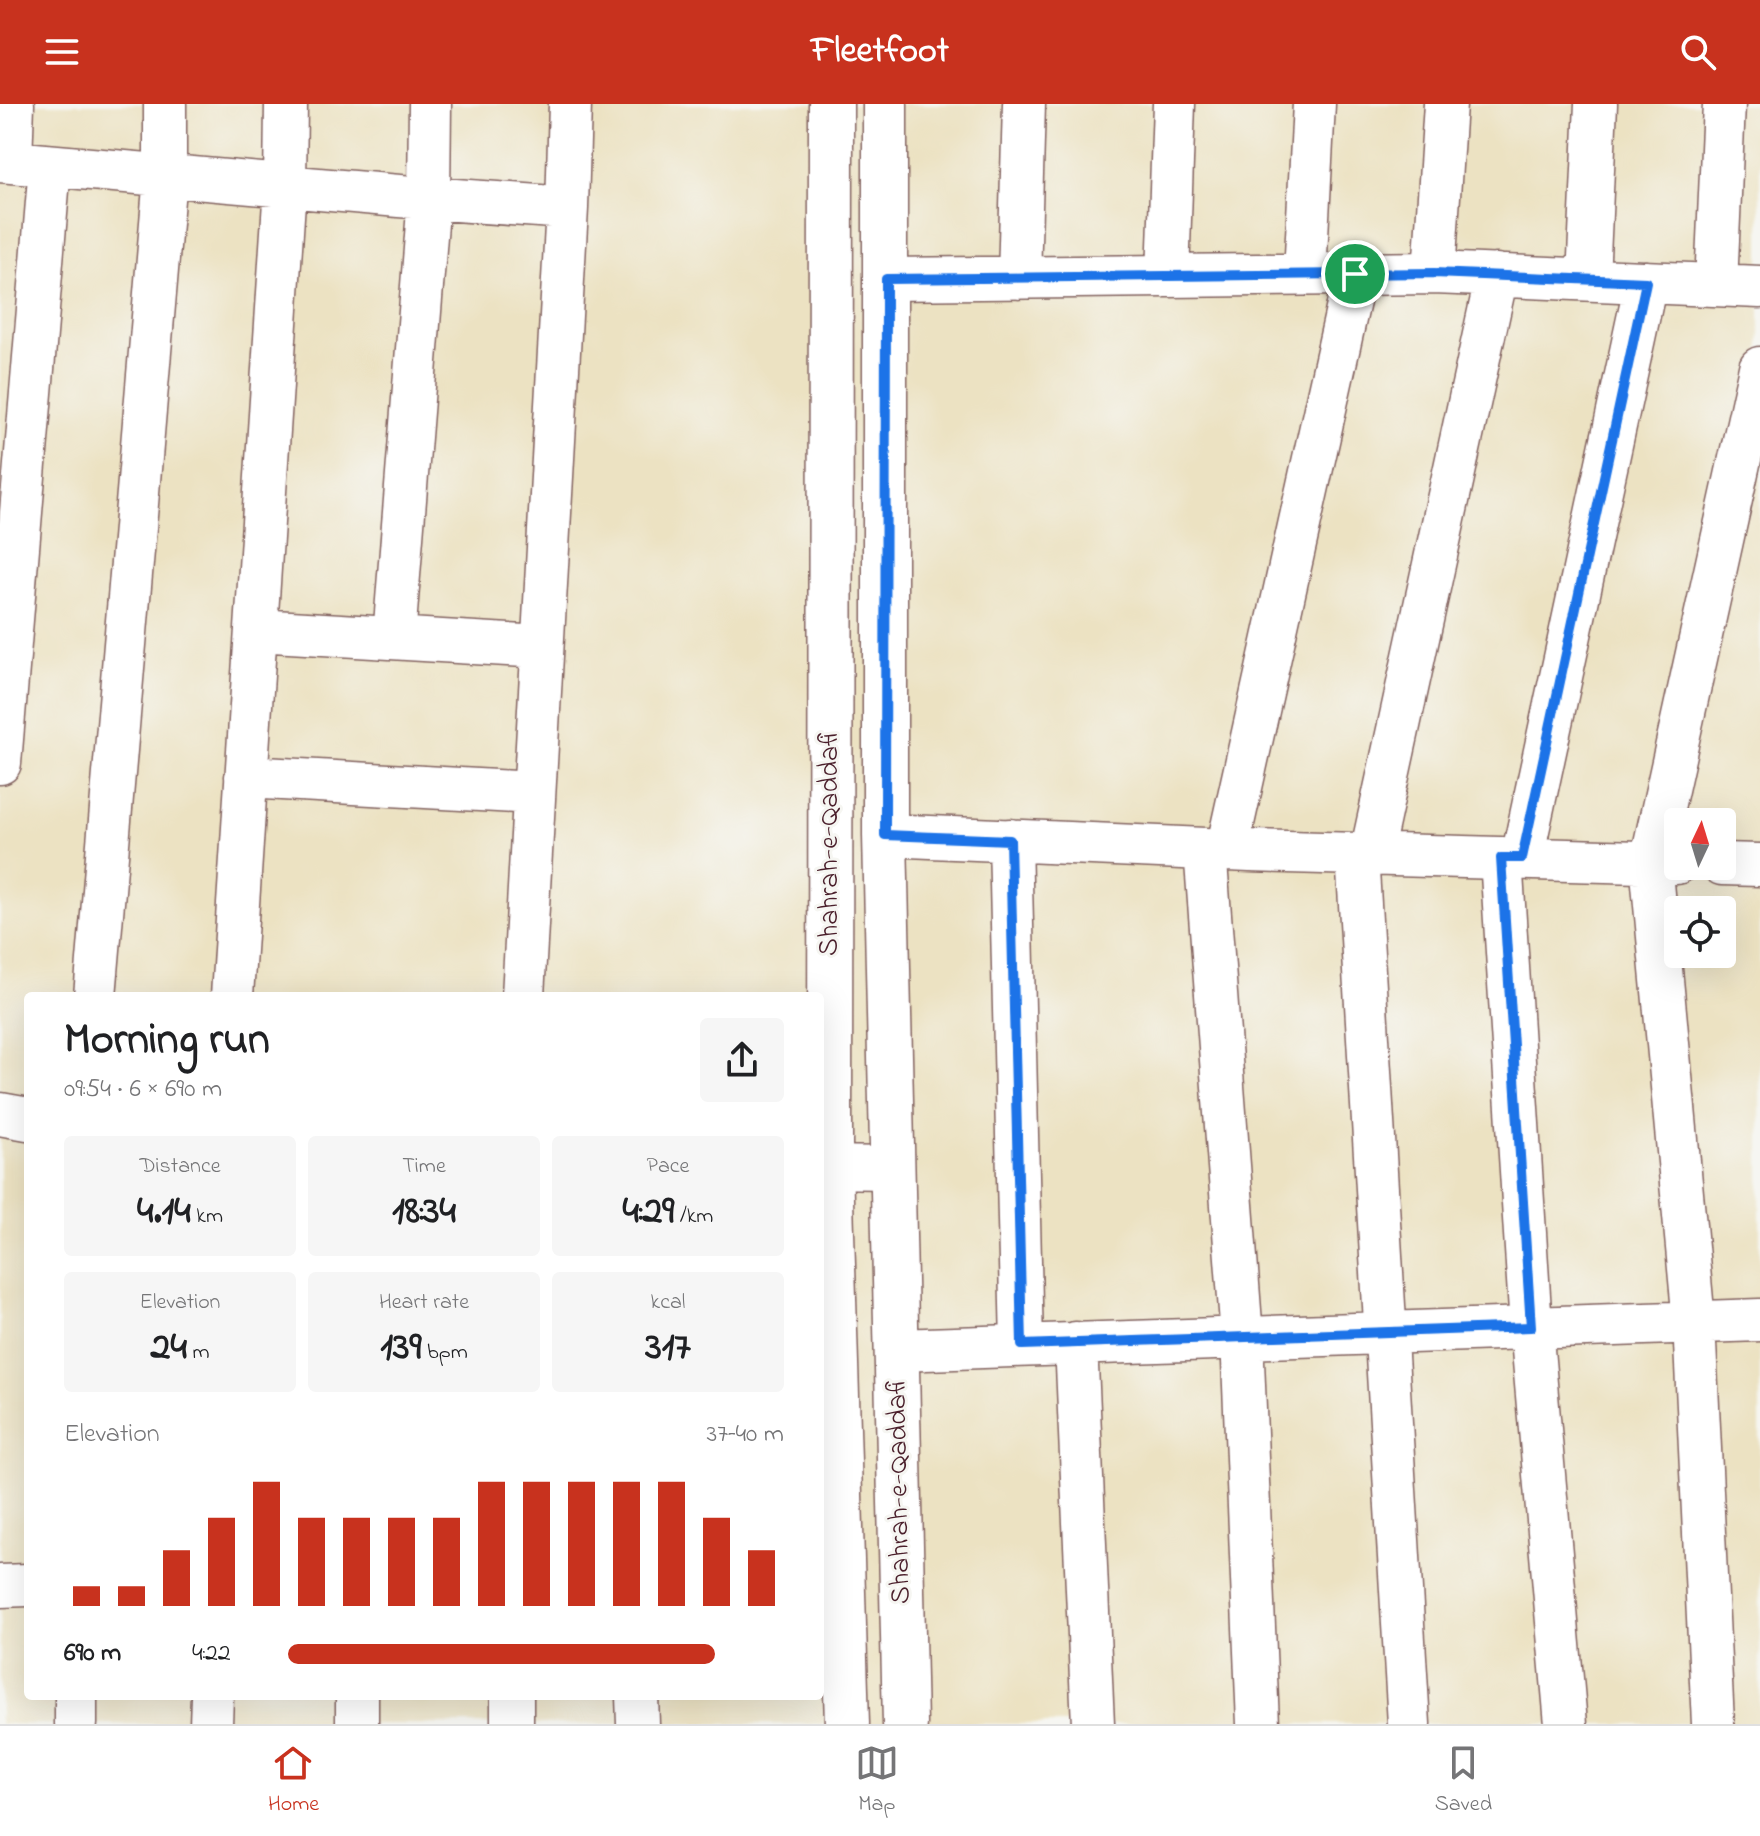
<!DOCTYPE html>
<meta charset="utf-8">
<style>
:root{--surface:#fff;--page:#f6f6f6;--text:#202124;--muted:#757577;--line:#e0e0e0;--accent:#c8321e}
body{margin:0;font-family:"Indie Flower",sans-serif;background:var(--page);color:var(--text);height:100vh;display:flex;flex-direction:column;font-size:30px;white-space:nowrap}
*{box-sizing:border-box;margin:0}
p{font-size:26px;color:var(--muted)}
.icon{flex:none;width:44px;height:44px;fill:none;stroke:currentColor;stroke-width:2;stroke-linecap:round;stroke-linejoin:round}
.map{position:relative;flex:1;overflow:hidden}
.sheet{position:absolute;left:24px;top:888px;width:800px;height:708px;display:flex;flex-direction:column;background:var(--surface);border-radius:8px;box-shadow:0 8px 32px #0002}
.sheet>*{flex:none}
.needle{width:52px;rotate:4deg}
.tools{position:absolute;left:1664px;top:704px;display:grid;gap:16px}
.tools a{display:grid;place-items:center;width:72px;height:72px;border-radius:8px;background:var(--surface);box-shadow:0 8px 32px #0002;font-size:40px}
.pin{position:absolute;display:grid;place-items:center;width:68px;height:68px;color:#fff;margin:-34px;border:4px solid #fff;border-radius:50%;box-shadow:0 2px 8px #0007}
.round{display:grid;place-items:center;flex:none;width:84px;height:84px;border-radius:8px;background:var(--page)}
.headline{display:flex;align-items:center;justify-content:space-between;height:136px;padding:0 40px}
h1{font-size:44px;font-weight:800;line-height:60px}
.metrics{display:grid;grid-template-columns:repeat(3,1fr);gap:12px;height:136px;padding:8px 40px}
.metrics div{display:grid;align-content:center;border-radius:8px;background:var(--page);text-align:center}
.metrics b{font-size:40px;font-weight:800}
.metrics small{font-size:22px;font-weight:400}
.metrics p{font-size:22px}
.chart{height:224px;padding:16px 40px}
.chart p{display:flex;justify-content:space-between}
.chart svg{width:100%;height:144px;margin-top:8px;stroke:var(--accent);stroke-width:6}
ul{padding:0 40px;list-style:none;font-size:26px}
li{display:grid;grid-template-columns:128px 96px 1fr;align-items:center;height:60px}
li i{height:20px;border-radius:10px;background:var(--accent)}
header{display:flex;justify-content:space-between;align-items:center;height:104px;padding:0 40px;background:var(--accent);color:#fff;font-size:36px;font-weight:800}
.tab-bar{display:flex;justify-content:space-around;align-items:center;height:112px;border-top:2px solid var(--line);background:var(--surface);font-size:22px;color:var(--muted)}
.tab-bar a{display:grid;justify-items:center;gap:4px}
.tab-bar .selected{color:var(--accent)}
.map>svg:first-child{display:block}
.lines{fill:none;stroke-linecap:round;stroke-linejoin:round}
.minor-casing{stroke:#836360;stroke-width:45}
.major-casing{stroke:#836360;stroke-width:47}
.minor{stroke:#fff;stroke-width:42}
.major{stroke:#fff;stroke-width:44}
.route-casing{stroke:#fff;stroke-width:16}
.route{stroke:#1a73e8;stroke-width:10}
.labels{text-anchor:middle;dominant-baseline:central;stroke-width:6;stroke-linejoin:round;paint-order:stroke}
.street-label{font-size:28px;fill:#4a1f2b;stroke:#f6f6f2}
</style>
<header><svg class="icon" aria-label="menu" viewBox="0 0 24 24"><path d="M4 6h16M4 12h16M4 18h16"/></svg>Fleetfoot<svg class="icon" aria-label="search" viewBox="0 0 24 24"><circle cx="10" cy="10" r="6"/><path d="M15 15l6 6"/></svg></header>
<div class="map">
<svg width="1760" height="1620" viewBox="0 0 1760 1620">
<rect width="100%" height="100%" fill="#f6f6f2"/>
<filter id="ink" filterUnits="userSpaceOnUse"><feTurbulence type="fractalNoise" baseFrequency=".0125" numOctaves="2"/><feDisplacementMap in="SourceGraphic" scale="16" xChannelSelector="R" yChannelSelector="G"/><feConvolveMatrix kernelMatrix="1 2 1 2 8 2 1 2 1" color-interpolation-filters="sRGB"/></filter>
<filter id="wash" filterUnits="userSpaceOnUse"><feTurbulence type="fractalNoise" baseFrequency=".006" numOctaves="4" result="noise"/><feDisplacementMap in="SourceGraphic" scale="32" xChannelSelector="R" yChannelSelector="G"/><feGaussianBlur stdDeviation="1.8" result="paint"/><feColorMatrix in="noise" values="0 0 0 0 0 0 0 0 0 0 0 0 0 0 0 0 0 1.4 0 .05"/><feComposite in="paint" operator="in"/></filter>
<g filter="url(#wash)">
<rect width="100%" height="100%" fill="#ece2c2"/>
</g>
<g filter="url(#ink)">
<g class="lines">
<defs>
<path id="minor" d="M 0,57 L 399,92 L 567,104
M 11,58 L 13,0
M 1434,169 L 1445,0
M 1305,170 L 1314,0
M 1168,172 L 1174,0
M 1019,174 L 1024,0
M 886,175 L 1434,169 L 1760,183
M 1588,175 L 1596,0
M 1716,181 L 1724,0
M 256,526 L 542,543
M 394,534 L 429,94 L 430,0
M 0,659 L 50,62
M 246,673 L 534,689
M 885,731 L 1250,747 L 1677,759
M 1010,736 L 1022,1241
M 1205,745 L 1242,1233 L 1258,1620
M 1227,746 L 1355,170
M 1357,750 L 1409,1620
M 1371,750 L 1497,171
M 1501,754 L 1531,1223 L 1566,1620
M 1522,754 L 1646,178
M 1722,760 L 1760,761
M 95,892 L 165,72 L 165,0
M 232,892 L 285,82 L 286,0
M 523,892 L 567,104 L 570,0
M 0,1010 L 28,1015
M 820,1063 L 892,1064
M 1076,1239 L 1093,1620
M 897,1246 L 1760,1216
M 0,1482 L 28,1481
M 357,1592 L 357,1620
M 512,1592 L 512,1620
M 637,1592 L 638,1620
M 76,1620 L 76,1592
M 211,1620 L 212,1592
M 1713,1620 L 1694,1218 L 1651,758 L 1760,264"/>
<path id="major" d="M 831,0 L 830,1063 L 847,1620
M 885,0 L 885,731 L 905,1620"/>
</defs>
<use href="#minor" class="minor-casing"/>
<use href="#major" class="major-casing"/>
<use href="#minor" class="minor"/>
<use href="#major" class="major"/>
</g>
</g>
<g class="lines" filter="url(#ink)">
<defs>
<path id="route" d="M 1434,169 L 1646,178 L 1522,754 L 1501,754 L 1531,1223 L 1022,1241 L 1010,736 L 885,731 L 886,175 Z"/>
</defs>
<use href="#route" class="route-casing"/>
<use href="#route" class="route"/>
</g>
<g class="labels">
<g class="street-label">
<text transform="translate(830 738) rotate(-90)">Shahrah-e-Qaddafi</text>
<text transform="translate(900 1386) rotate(-91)">Shahrah-e-Qaddafi</text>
</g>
</g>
</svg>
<div class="tools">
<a><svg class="needle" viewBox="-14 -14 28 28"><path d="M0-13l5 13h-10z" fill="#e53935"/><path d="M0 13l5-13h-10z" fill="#757577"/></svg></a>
<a><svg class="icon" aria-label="locate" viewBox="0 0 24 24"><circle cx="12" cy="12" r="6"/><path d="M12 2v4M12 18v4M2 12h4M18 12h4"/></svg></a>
</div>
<div class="pin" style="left:1355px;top:170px;background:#1e9e55"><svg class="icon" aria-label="arrive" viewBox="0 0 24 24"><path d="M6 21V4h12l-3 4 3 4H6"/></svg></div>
<section class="sheet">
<div class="headline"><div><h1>Morning run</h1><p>09:54 · 6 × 690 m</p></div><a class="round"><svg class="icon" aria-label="share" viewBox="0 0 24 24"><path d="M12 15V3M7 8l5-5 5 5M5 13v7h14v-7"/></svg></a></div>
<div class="metrics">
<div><p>Distance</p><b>4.14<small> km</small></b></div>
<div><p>Time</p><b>18:34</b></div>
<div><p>Pace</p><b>4:29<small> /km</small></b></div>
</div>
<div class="metrics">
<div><p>Elevation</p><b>24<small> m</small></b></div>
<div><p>Heart rate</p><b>139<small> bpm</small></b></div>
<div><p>kcal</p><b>317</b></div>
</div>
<div class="chart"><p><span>Elevation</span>37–40 m</p>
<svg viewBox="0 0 160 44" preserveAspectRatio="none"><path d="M5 44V38M15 44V38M25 44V27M35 44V17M45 44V6M55 44V17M65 44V17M75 44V17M85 44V17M95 44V6M105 44V6M115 44V6M125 44V6M135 44V6M145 44V17M155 44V27"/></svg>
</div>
<ul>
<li><b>690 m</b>4:22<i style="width:86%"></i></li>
</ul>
</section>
</div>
<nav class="tab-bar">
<a class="selected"><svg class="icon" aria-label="home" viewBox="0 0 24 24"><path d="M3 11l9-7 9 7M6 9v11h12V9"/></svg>Home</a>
<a><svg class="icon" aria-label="map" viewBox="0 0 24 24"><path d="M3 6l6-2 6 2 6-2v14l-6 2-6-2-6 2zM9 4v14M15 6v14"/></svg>Map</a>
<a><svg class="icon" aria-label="saved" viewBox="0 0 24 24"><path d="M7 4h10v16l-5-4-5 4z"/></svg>Saved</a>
</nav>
